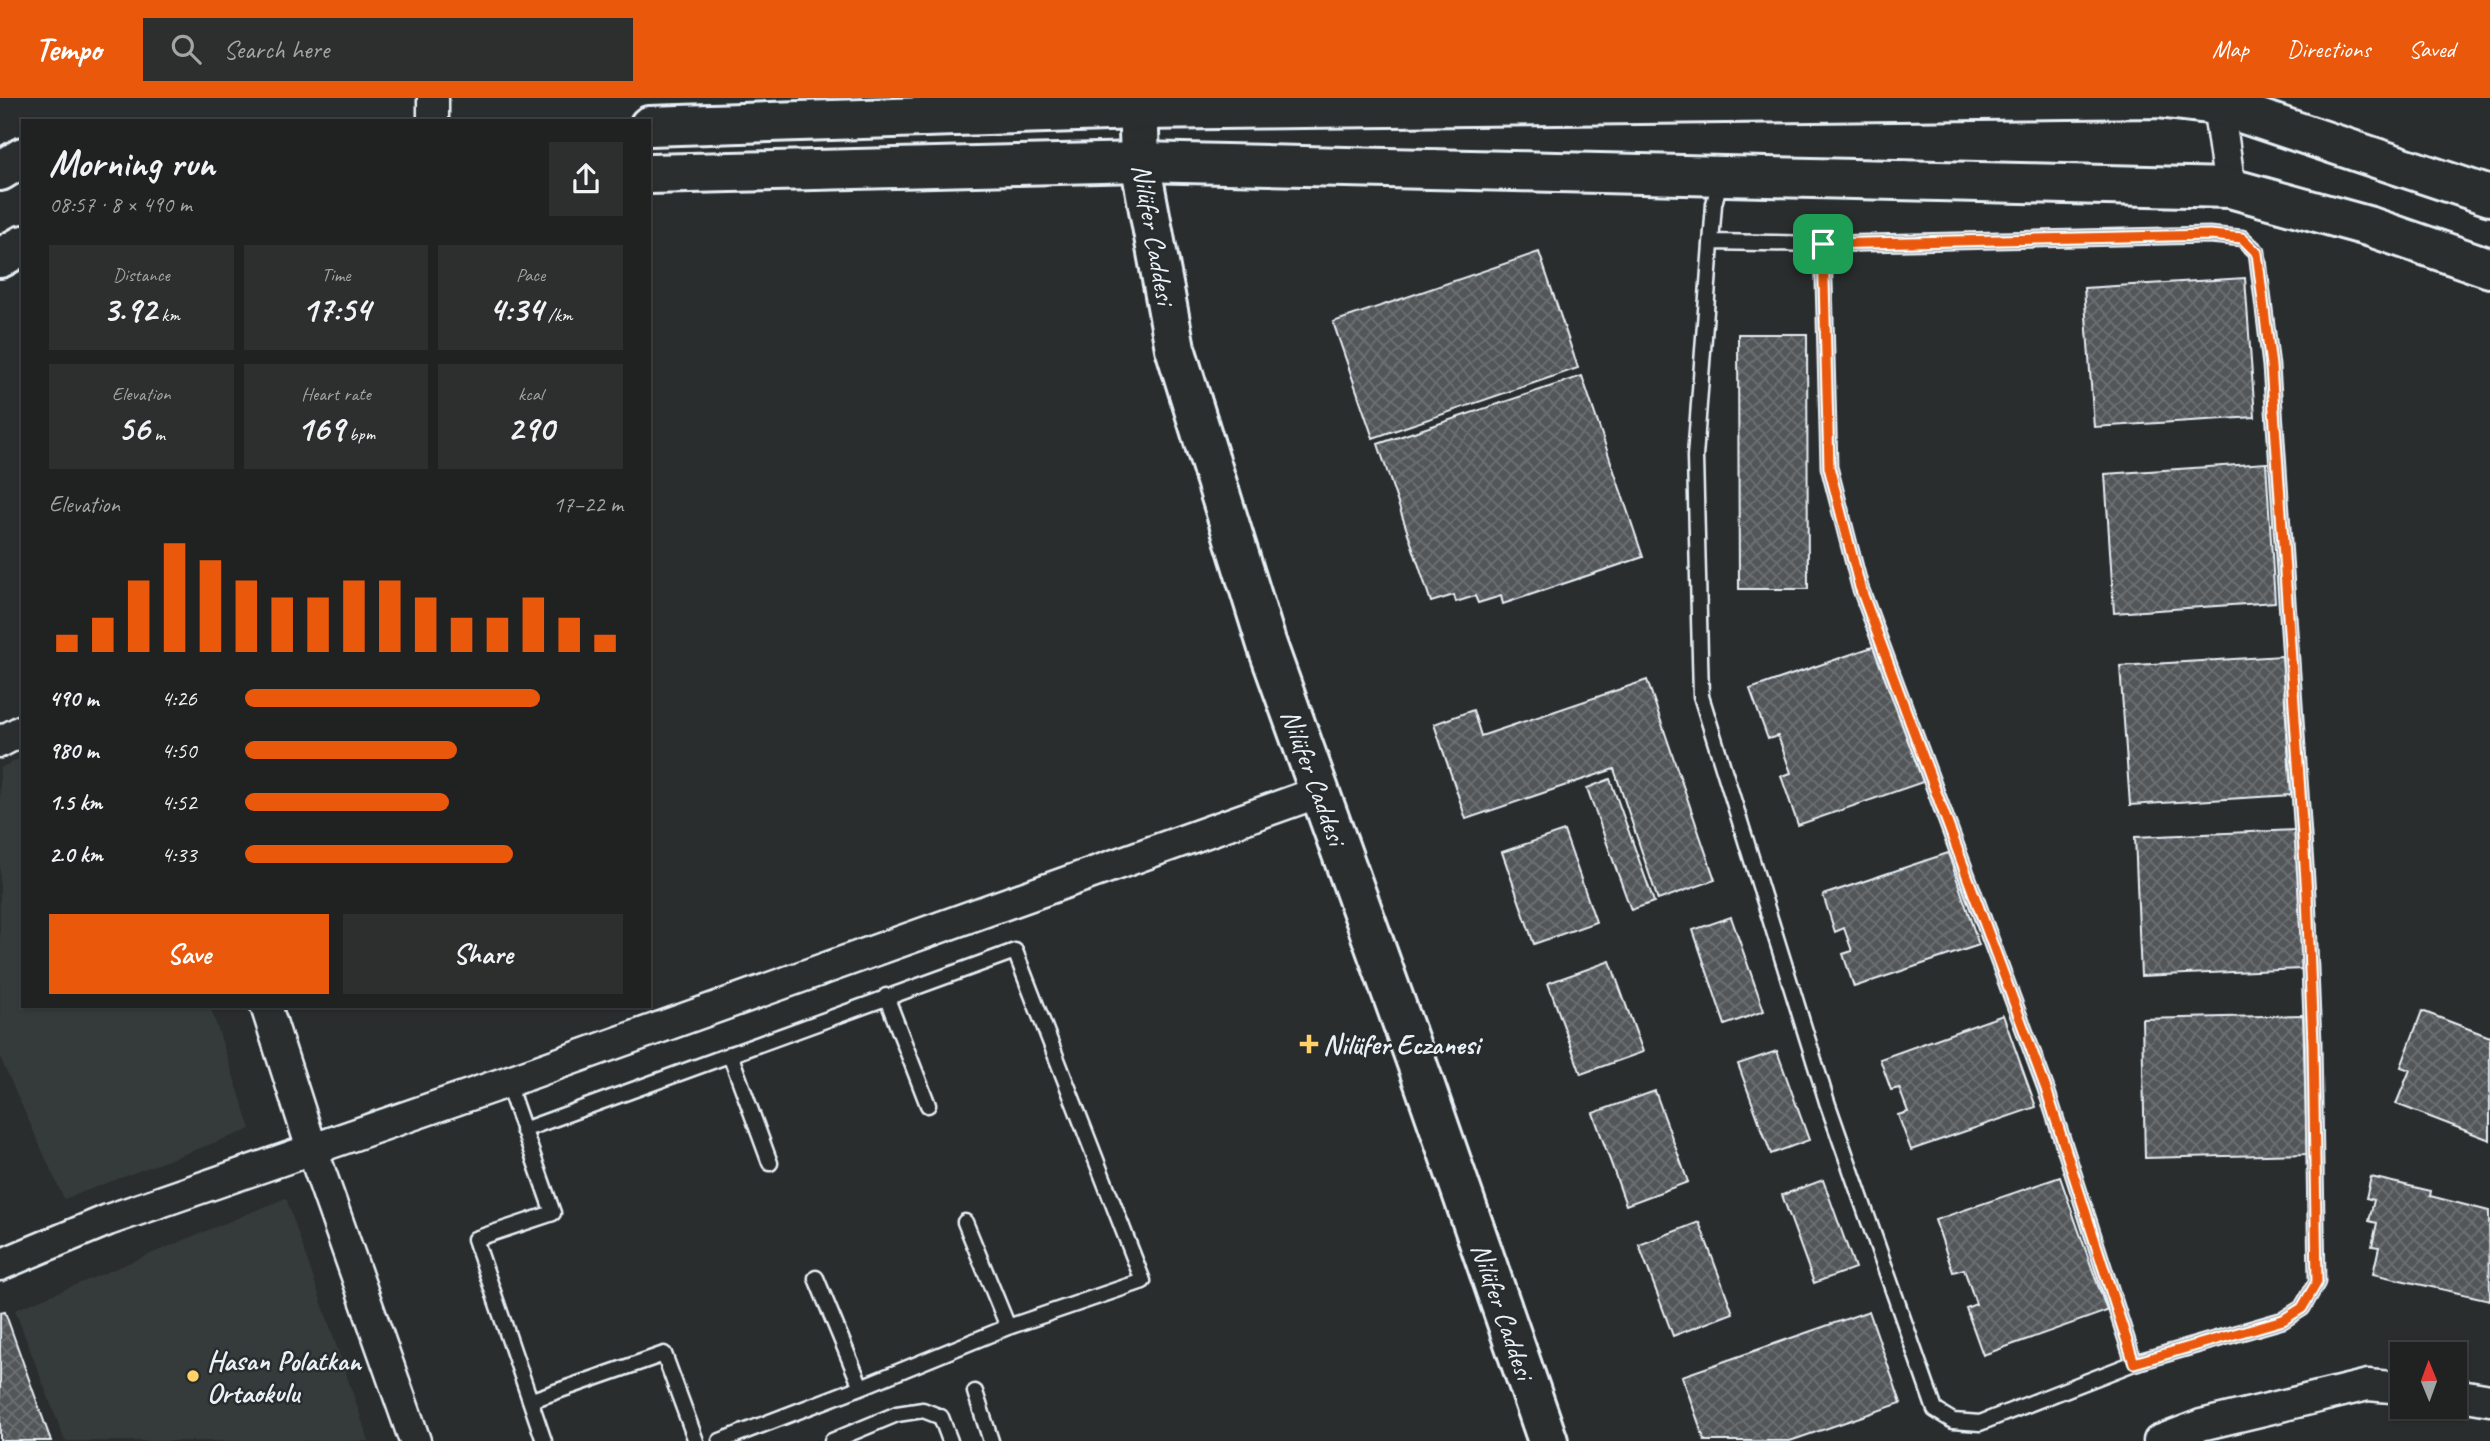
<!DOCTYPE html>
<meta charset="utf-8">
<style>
:root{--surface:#202222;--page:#2d2f2f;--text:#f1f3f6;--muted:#a2a4a5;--line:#3d3f40;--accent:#ea580c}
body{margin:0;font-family:Caveat,sans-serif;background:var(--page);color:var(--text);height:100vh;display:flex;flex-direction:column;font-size:26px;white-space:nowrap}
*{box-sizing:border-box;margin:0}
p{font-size:23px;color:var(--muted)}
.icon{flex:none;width:38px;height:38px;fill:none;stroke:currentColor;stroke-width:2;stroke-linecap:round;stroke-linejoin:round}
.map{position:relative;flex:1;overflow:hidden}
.panel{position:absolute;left:21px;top:21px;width:630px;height:889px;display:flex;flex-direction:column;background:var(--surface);border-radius:0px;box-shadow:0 2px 5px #0004,0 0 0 2px var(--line)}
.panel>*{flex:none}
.needle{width:46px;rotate:359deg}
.buttons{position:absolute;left:2390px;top:1244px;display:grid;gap:14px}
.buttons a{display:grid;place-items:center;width:77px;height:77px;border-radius:0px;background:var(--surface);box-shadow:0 2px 5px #0004,0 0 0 2px var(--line);font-size:35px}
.pin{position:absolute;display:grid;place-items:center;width:60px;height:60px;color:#fff;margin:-30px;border-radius:14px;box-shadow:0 4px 10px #0006}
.round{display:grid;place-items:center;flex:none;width:74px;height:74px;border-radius:0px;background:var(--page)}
.head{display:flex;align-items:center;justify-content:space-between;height:119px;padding:0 28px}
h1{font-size:38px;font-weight:600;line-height:52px}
.figures{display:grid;grid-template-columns:repeat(3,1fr);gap:10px;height:119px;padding:7px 28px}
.figures div{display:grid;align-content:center;border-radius:0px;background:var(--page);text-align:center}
.figures b{font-size:35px;font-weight:600}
.figures small{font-size:19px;font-weight:400}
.figures p{font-size:19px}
.chart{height:196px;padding:14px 28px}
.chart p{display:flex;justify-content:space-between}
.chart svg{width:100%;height:126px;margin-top:7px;stroke:var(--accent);stroke-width:6}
.button{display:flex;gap:14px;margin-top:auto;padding:14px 28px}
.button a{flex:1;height:80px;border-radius:0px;background:var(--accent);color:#fff;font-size:28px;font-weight:600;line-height:80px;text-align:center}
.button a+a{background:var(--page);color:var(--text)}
ul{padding:0 28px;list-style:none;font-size:23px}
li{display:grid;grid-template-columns:112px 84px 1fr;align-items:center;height:52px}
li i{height:18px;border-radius:9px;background:var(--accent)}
header{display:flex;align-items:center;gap:42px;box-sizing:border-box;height:98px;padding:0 35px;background:var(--accent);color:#fff}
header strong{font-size:33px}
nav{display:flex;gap:38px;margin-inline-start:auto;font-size:24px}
.search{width:490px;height:63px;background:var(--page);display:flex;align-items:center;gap:18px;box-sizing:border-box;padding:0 24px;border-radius:0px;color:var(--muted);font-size:26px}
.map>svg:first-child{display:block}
.built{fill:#363a3b}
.building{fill:url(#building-cross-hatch);stroke:#e8f1f8;stroke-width:2}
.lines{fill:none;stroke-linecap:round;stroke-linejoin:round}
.lane-casing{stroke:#e8f1f8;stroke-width:19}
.street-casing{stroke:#e8f1f8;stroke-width:35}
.secondary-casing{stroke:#e8f1f8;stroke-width:44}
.primary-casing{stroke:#e8f1f8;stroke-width:44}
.lane{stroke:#2a2d2e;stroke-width:14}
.street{stroke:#2a2d2e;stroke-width:30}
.secondary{stroke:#2a2d2e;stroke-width:38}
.primary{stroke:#2a2d2e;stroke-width:38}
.route-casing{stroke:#fff;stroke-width:14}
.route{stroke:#ea580c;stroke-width:9}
.poi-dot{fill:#ffd166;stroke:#2a2d2e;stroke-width:2.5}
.labels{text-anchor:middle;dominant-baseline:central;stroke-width:5;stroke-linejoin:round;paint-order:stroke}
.street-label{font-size:28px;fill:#e8f1f8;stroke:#2a2d2e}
.poi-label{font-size:28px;font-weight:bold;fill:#e8f1f8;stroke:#2a2d2e;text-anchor:start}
</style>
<header>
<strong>Tempo</strong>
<div class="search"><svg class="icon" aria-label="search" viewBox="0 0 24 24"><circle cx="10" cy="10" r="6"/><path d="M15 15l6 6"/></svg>Search here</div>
<nav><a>Map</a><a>Directions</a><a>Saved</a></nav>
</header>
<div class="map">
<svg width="2490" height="1343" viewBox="0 0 2490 1343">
<defs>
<pattern id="building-cross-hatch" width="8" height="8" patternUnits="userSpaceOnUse" patternTransform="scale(1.75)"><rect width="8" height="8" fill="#535759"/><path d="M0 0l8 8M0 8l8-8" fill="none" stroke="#6c7072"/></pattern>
</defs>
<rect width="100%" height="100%" fill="#2a2d2e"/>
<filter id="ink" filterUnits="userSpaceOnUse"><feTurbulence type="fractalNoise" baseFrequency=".0143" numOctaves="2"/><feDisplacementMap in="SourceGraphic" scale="14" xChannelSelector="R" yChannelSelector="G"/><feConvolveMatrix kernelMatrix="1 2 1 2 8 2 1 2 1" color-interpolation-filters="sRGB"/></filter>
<g filter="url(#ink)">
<path class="built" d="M 23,659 L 23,908 L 210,908 L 251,1031 L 64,1101 L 0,959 L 0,670 Z
M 286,1100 L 369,1343 L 65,1343 L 15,1212 Z"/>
<path class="building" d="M 1539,154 L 1578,270 L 1373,340 L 1333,224 Z
M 2245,180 L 2255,319 L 2094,329 L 2084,190 Z
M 1738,236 L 1807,236 L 1808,491 L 1739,491 Z
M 1582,278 L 1643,459 L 1503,506 L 1501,498 L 1478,505 L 1475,498 L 1456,504 L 1454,497 L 1431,504 L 1378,346 Z
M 2266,365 L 2275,504 L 2114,515 L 2105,376 Z
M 1875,548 L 1923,684 L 1798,727 L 1781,678 L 1791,675 L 1778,638 L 1768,641 L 1750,591 Z
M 2282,558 L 2291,697 L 2130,707 L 2120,568 Z
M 1647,582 L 1715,782 L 1658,802 L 1614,671 L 1466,721 L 1434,626 L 1473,612 L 1481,638 Z
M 1610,681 L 1654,804 L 1631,812 L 1587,690 Z
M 2296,732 L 2302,871 L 2141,878 L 2135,739 Z
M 1564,733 L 1596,824 L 1534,846 L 1502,754 Z
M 1948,755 L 1979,847 L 1854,889 L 1843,856 L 1852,853 L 1844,830 L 1835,834 L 1823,797 Z
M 1731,819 L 1764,913 L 1725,927 L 1693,832 Z
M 1610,863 L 1643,954 L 1581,976 L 1548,885 Z
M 2422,913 L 2490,939 L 2490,1042 L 2396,1006 L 2410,972 L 2401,969 Z
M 2003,917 L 2036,1009 L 1911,1052 L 1898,1017 L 1908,1014 L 1899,990 L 1891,992 L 1880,961 Z
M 2303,917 L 2307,1056 L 2145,1060 L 2142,921 Z
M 1777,953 L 1809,1042 L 1771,1056 L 1738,966 Z
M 1655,993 L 1688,1084 L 1626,1107 L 1593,1015 Z
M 2060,1079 L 2107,1213 L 1983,1257 L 1966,1210 L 1976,1206 L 1964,1171 L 1953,1174 L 1935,1122 Z
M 2371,1079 L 2431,1093 L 2430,1098 L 2489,1113 L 2490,1202 L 2373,1176 L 2379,1149 L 2372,1148 L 2377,1125 L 2369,1123 L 2374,1102 L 2366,1100 Z
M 1823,1082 L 1855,1170 L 1814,1185 L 1782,1097 Z
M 1699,1124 L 1733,1215 L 1673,1238 L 1639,1147 Z
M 1869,1213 L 1901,1305 L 1790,1343 L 1705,1343 L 1682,1278 Z
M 5,1214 L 51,1343 L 0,1343 L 0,1215 Z"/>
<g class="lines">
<defs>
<path id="lane" d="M 1711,144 L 1823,146 L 2209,137 L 2242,140 L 2257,154 L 2271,268 L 2307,797 L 2313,945 L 2317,1184 L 2302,1210 L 2283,1222 L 2134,1265 L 1980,1325 L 1953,1323 L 1935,1312 L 1827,1004 L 1701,598 L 1695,359 L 1714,106 L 1721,79
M 1823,146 L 1829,369 L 1860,489 L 2046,991 L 2134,1265
M 886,898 L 928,1007
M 730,956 L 770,1065
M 507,984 L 553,1115 L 475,1141 L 544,1343
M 523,1032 L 1015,853 L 1143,1183 L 1008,1229 L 861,1289 L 720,1343
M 965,1124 L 1008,1229
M 816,1180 L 861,1289
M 975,1294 L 991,1343
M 532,1302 L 664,1256 L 696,1343
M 832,1343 L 897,1316 L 923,1312 L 941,1319 L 950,1343"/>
<path id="street" d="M 2217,0 L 2230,90
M 433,23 L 433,0
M 0,644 L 23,632
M 266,908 L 312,1051 L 415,1343
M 0,1167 L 108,1122 L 507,984 L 1319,694
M 2455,1296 L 2490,1302
M 2159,1343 L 2201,1327 L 2368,1287 L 2403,1290"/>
<path id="secondary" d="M 1138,0 L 1140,64 L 1175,250 L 1267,547 L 1424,985 L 1548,1343"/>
<path id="primary" d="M 649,28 L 1139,12 L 2157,0 L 2217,7 L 2490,98
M 0,73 L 23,59
M 649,76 L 1140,64 L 2230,90 L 2371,129 L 2490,170
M 0,160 L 23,147"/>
</defs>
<use href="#lane" class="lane-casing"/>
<use href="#street" class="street-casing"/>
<use href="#secondary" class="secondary-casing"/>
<use href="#primary" class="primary-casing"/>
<use href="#lane" class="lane"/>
<use href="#street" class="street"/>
<use href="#secondary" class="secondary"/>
<use href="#primary" class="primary"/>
</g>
</g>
<g class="lines" filter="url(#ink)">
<defs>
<path id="route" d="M 2210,137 L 2242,140 L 2257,155 L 2271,268 L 2307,797 L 2313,945 L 2317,1184 L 2302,1210 L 2283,1222 L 2134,1265 L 2046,991 L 1860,489 L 1829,369 L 1823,146 Z"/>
</defs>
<use href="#route" class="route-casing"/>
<use href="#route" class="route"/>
</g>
<g class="poi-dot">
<path d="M1305.5 935.5h7v7h7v7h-7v7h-7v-7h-7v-7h7z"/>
<circle cx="193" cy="1278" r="7"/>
</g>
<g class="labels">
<g class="street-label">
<text transform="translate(1154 136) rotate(80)">Nilüfer Caddesi</text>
<text transform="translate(1314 679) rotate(70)">Nilüfer Caddesi</text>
<text transform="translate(1503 1213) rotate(71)">Nilüfer Caddesi</text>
</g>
<g class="poi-label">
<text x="1323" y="946">Nilüfer Eczanesi</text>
<text x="207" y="1262">Hasan Polatkan<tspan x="207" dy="32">Ortaokulu</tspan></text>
</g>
</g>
</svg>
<div class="buttons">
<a><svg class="needle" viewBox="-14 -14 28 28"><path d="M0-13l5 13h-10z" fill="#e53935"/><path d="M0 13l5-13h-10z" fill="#a2a4a5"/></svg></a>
</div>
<div class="pin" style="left:1823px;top:146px;background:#1e9e55"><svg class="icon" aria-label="arrive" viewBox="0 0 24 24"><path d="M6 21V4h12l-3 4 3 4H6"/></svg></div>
<section class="panel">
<div class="head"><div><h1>Morning run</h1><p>08:57 · 8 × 490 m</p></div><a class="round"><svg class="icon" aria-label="share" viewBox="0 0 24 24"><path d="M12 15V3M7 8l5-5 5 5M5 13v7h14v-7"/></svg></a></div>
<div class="figures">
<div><p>Distance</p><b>3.92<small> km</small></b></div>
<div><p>Time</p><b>17:54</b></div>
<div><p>Pace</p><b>4:34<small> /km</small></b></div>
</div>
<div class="figures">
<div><p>Elevation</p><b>56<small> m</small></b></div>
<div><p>Heart rate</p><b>169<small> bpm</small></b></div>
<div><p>kcal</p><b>290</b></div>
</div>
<div class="chart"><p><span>Elevation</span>17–22 m</p>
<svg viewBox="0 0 160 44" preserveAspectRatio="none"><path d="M5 44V38M15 44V32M25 44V19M35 44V6M45 44V12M55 44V19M65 44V25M75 44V25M85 44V19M95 44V19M105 44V25M115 44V32M125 44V32M135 44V25M145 44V32M155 44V38"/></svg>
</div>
<ul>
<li><b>490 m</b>4:26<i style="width:78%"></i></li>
<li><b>980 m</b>4:50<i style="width:56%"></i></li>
<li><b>1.5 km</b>4:52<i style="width:54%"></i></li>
<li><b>2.0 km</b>4:33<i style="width:71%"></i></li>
</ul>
<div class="button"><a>Save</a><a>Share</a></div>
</section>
</div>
